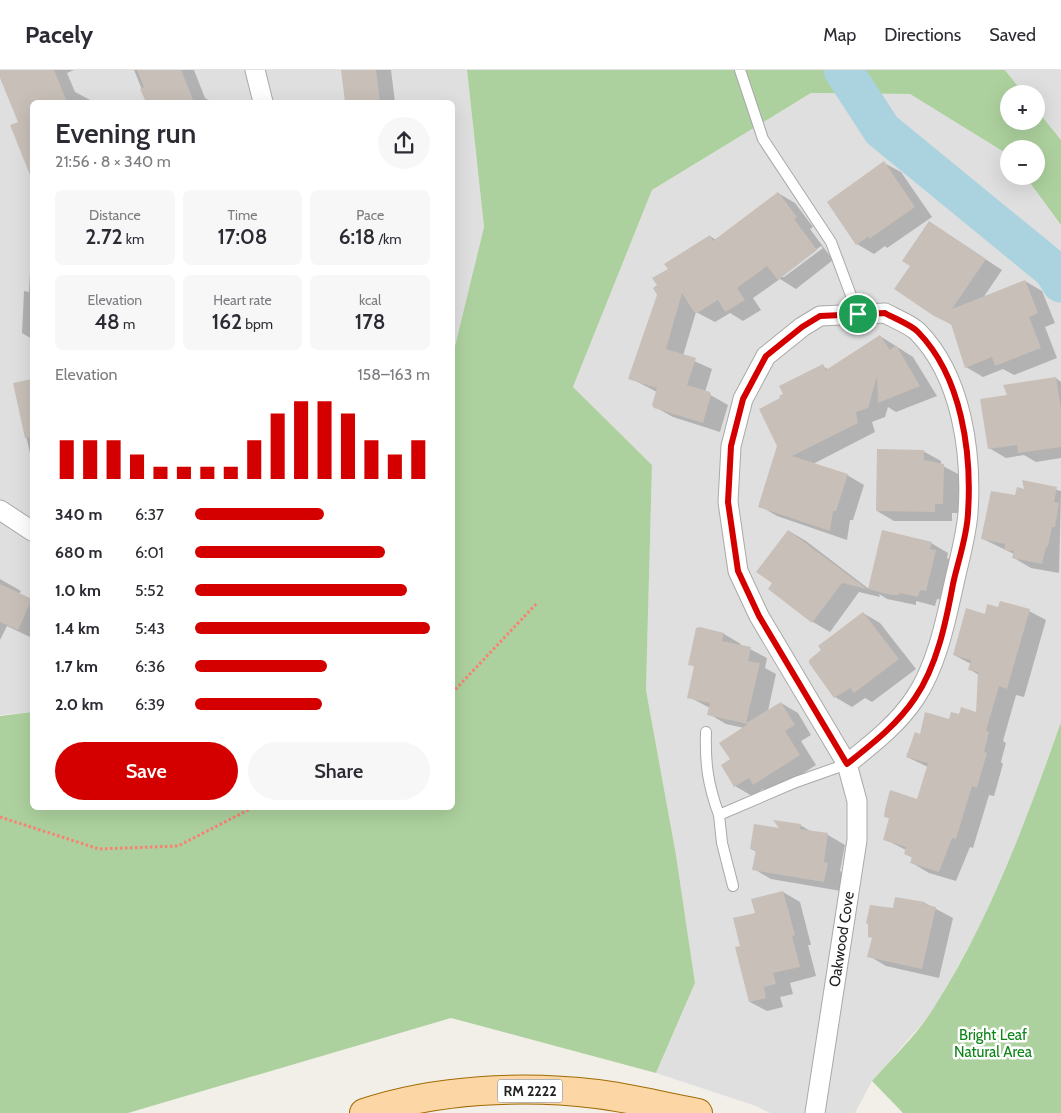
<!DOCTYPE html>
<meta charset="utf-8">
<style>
:root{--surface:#fff;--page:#f7f7f7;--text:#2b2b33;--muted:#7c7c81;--line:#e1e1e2;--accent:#d40000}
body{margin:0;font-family:Cabin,sans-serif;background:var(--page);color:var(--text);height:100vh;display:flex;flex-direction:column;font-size:19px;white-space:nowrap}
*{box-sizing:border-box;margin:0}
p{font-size:16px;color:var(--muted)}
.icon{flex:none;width:28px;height:28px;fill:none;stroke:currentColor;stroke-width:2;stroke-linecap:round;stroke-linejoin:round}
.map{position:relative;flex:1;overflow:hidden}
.panel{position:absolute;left:30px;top:30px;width:425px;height:710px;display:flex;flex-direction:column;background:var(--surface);border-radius:8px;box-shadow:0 5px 20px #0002}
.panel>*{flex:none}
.fabs{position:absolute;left:1000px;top:15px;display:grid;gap:10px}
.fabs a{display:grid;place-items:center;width:45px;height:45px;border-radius:50%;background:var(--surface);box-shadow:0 5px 20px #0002;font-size:25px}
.pin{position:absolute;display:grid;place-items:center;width:42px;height:42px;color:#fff;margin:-21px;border:2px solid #fff;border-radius:50%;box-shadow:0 1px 5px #0007}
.round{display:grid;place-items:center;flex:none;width:52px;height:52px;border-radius:26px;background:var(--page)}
.summary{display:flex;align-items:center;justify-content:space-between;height:85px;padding:0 25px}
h1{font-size:28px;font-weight:600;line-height:38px}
.metrics{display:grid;grid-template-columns:repeat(3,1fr);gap:8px;height:85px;padding:5px 25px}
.metrics div{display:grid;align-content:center;border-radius:8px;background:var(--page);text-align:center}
.metrics b{font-size:21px;font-weight:600}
.metrics small{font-size:14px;font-weight:400}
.metrics p{font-size:14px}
.chart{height:140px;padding:10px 25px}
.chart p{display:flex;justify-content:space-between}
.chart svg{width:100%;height:90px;margin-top:5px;stroke:var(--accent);stroke-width:6}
.primary-button{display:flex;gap:10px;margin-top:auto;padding:10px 25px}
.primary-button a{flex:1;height:58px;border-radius:30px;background:var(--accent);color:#fff;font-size:20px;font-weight:600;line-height:58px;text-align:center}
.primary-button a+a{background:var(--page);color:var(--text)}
ul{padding:0 25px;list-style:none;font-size:16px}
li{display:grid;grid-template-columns:80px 60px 1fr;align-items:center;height:38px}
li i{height:12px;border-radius:6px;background:var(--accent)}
header{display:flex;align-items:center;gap:30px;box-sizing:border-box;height:70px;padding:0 25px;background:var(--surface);border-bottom:1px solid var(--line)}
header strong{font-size:24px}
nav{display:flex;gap:28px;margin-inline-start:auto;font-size:18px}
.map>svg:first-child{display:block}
.residential{fill:#e0dfdf}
.forest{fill:#add19e}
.shadow{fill:#0003;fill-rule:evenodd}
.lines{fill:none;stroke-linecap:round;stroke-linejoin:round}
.river{stroke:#aad3df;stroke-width:39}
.building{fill:#c7bfb8}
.lane-casing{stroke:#a9a9a9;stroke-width:12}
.street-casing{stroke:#a9a9a9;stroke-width:21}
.primary-casing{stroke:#a06b00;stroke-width:30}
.path{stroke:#fa8072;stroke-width:3;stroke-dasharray:2.5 2.5;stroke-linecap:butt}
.lane{stroke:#fff;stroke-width:10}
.street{stroke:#fff;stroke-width:19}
.primary{stroke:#fcd6a4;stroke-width:28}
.route-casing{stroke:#fff;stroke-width:10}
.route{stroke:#d40000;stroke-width:6}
.labels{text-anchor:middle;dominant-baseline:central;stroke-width:5;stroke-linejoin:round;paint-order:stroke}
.shield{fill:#fff;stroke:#646464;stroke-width:1}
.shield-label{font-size:14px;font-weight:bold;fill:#222}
.street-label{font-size:15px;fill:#222;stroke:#fff}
.park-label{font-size:15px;fill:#0c8416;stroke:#fff}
</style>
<header>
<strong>Pacely</strong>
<nav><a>Map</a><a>Directions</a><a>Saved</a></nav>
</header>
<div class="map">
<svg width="1061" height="1043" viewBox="0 0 1061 1043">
<rect width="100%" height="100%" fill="#f2efe9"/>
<path class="residential" d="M 0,0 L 467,0 L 484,157 L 453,289 L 452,32 L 32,32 L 32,642 L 0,645 Z
M 1005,0 L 1061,0 L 1061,70 L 1036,39 L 1036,24 L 1024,24 Z
M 811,23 L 910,24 L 1007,83 L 1009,106 L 1025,106 L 1061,155 L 1061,652 L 1028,745 L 990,838 L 933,941 L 872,1011 L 855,1043 L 770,1043 L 756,1036 L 656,1003 L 695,913 L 676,785 L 646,620 L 652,395 L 573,317 L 652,120 Z"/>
<path class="forest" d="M 467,0 L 1005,0 L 1024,24 L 1009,24 L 1009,51 L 1036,51 L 1036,39 L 1061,70 L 1061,155 L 1025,106 L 1036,106 L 1036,79 L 1009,79 L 1009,85 L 910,24 L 811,23 L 652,120 L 573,317 L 652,395 L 646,620 L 676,785 L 695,913 L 656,1003 L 451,948 L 128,1043 L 0,1043 L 0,646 L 32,642 L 32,738 L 452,738 L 452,289 L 484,157 Z
M 1061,652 L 1061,1043 L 903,1043 L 872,1011 C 892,988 917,965 933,939 C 990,850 1026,751 1061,652 Z"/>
<path class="shadow" d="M 0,0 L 74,0 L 67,3 L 75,22 L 94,32 L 32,32 L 32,88 L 21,81 L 19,53 Z
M 134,0 L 194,0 L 205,28 L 212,32 L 147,32 Z
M 342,0 L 391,0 L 395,32 L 346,32 Z
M 884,93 L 901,102 L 932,147 L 887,178 L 885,176 L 874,184 L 857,174 Z
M 778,123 L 795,133 L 813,157 L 810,159 L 833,190 L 796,219 L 780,209 L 753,228 L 761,240 L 743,251 L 730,243 L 715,252 L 696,242 L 683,286 L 712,299 L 705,322 L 728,335 L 720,362 L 673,347 L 655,337 L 657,322 L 630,308 L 669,199 L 710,166 L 716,170 ZM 821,176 L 823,178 L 784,207 L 780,207 Z
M 929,152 L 1002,200 L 983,228 L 1025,211 L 1042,221 L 1055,253 L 1045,257 L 1057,288 L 1014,305 L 1003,299 L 983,307 L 966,297 L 952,255 L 934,245 L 911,196 Z
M 30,201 L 32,201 L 32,269 L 22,263 L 24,221 L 29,222 Z
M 880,266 L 913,287 L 937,326 L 896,342 L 888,337 L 885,347 L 872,352 L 875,362 L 813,394 L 847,405 L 864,415 L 853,450 L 850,450 L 847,470 L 777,446 L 760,436 L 779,376 L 782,329 L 823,296 L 829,300 Z
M 1056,308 L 1061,312 L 1061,388 L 1036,392 L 1024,385 L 1006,388 L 989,378 L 1009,326 Z
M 32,310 L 32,392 L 14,314 Z
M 923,381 L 941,391 L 941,395 L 960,405 L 960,443 L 952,443 L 952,451 L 894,451 L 877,441 Z
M 1024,412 L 1061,421 L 1059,503 L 1031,498 L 1014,488 L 1014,484 L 983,469 L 1016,427 L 1025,420 Z
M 789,461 L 806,471 L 869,519 L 931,473 L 948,483 L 947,488 L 953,492 L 944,530 L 937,529 L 935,536 L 916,531 L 916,535 L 887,529 L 879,524 L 880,527 L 859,522 L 830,562 L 813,552 L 774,513 Z
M 0,509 L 21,521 L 19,524 L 32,531 L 32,568 L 7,556 L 0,570 Z
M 999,539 L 1029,541 L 1046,550 L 1024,627 L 1016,625 L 1003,671 L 1006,673 L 1001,692 L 1003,694 L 994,726 L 989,725 L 973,778 L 970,777 L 956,811 L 929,803 L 912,793 L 913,788 L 905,784 L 906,780 L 884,769 L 890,749 L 885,746 L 918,730 L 928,697 L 907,687 L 920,665 L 960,645 L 977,643 L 979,605 L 969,599 L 971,594 L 954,585 L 985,545 Z
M 863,543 L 880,553 L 916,599 L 872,632 L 865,628 L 852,637 L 835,627 Z
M 700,559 L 724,564 L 741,574 L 740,576 L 750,579 L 767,588 L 765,598 L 776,604 L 768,641 L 781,633 L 798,643 L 811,665 L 801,671 L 816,695 L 771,724 L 763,719 L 752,726 L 735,716 L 732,690 L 744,658 L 726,654 L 709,644 L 710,638 L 689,627 L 695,597 L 690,594 Z
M 800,755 L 812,762 L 828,765 L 845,775 L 840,801 L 844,804 L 841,821 L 771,809 L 754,799 L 757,782 L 751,779 L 781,760 Z
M 783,822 L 800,832 L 811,875 L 808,875 L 816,906 L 790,913 L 793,924 L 780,927 L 783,937 L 767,941 L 750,932 L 741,877 Z
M 925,833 L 953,848 L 939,908 L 886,896 L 869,886 L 873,868 L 869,854 L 894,839 Z"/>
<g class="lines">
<path class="river" d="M 843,0 L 882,60 L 1053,200 L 1061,213"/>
</g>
<path class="building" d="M 0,0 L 54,0 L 67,32 L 32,32 L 32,110 L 10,55 L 18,52 L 0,8 Z
M 137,0 L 181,0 L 194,32 L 146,32 L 140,19 L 144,17 Z
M 341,0 L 376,0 L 380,32 L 345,32 Z
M 884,91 L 915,137 L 869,169 L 869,166 L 856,175 L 827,132 Z
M 778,122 L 797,147 L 794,149 L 817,180 L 778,210 L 767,196 L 737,218 L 745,230 L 725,242 L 718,230 L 697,243 L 694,242 L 682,223 L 666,279 L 696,288 L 687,315 L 710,322 L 711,325 L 703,353 L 654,338 L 652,335 L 657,318 L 628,309 L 657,225 L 653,218 L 657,215 L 652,208 L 668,199 L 664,194 L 710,165 L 713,171 Z
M 929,151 L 986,189 L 952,239 L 1025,210 L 1038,243 L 1029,247 L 1041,278 L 995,296 L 992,287 L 965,298 L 951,254 L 934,246 L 894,219 L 910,196 L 902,191 Z
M 880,265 L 890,280 L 896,275 L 920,316 L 878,333 L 877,306 L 868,338 L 856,342 L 858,353 L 792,386 L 848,404 L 836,441 L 833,441 L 830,461 L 758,437 L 777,376 L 759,339 L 780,328 L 779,326 L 783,324 L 779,316 L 823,294 L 826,300 Z
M 1056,307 L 1061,339 L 1061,377 L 1018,383 L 1017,375 L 988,379 L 980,329 L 1007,325 L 1003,315 Z
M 32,309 L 32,367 L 25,368 L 13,313 Z
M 877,379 L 924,380 L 924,390 L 944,394 L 943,434 L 935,434 L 935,442 L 876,441 Z
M 1022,410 L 1057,417 L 1054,432 L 1059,433 L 1055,457 L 1052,457 L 1048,477 L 1046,477 L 1042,494 L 1012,488 L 1014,481 L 1004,480 L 1005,474 L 981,469 L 991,421 L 1015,425 L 1017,417 L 1024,419 Z
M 788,460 L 867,519 L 842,513 L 812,553 L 768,519 L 772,513 L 756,502 Z
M 882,460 L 932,472 L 930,479 L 936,480 L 926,521 L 920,520 L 918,527 L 899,523 L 899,525 L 891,525 L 868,519 Z
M 0,514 L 32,529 L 18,560 L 0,552 Z
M 1000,531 L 1030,539 L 1007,619 L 999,616 L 986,661 L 989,662 L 984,682 L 987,683 L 977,718 L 972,716 L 956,769 L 952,768 L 939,802 L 910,793 L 912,787 L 904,784 L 906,777 L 883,770 L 889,748 L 884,747 L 885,739 L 890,720 L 917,729 L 928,693 L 906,687 L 915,662 L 920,664 L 925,642 L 949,649 L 951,642 L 959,644 L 961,637 L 976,642 L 978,602 L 968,600 L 971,590 L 953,585 L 966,538 L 985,544 L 987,534 L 998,537 Z
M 863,542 L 899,589 L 854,623 L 850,618 L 834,628 L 809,593 L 809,590 L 821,580 L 818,576 Z
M 700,557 L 724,563 L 722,571 L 751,577 L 748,591 L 760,593 L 746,653 L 781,632 L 795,655 L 785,661 L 800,685 L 753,715 L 749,708 L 734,717 L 721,695 L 730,689 L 719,673 L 748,654 L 707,645 L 710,633 L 687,628 L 694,596 L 688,595 L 696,558 Z
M 773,750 L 801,754 L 800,759 L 828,763 L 824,792 L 828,793 L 824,812 L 752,800 L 756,780 L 750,779 L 754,754 L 779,758 Z
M 783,821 L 795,865 L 792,866 L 800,897 L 773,903 L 776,914 L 764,917 L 766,928 L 749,932 L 735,877 L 740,876 L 733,848 L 755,843 L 751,829 Z
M 895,827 L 925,832 L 924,834 L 936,837 L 922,899 L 867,887 L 872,868 L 868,867 L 868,854 L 866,853 L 870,835 L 893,838 Z"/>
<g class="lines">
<defs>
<path id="lane" d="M 740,0 L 763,69 L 831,172 L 858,244
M 706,662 C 705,694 708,715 719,745
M 733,816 L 722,773 L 719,745 L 796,712 L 847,694"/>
<g id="street">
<path d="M 255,0 L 263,32"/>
<path d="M 885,243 C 895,249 910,254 918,262 C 962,307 972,383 968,443 C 966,468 958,494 953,518 C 945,554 936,597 915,628 C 897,655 872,674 847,694 L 759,546 L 738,501 L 728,432 L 731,376 L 743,329 L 766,286 L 802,257 L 820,246 Z"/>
<path d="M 0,440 L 32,461"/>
<path id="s1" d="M 815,1043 L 857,770 L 857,731 L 847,694"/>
</g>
<path id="primary" d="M 364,1043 C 435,1019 523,1015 597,1024 C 631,1028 664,1037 698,1043"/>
</defs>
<use href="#lane" class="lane-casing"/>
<use href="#street" class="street-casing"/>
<use href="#primary" class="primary-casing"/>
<path class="path" d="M 452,623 L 537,533
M 0,747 L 99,779 L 178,776 L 252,738"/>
<use href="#lane" class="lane"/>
<use href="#street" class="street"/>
<use href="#primary" class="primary"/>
</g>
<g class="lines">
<defs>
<path id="route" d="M 885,243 C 895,249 910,254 918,262 C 962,307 972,383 968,443 C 967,467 958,491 953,514 C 946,552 937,596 915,628 C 897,655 872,674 847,694 L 759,546 L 738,501 L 728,432 L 731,376 L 743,329 L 766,286 L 802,257 L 820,246 Z"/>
</defs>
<use href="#route" class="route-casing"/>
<use href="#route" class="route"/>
</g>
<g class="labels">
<rect class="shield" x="497.5" y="1009.5" width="65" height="23" rx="4"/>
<g class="shield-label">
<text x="530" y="1021">RM 2222</text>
</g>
<g class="street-label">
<text stroke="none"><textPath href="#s1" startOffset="176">Oakwood Cove</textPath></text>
</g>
<g class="park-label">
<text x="993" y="965">Bright Leaf<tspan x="993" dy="17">Natural Area</tspan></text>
</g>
</g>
</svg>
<div class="fabs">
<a>+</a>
<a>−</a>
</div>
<div class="pin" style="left:858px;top:244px;background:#1e9e55"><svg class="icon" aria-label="arrive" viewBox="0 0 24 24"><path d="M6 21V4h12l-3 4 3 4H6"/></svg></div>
<section class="panel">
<div class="summary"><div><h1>Evening run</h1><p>21:56 · 8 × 340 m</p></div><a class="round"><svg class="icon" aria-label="share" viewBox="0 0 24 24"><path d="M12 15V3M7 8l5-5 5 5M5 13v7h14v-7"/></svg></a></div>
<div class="metrics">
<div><p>Distance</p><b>2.72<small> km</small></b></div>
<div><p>Time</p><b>17:08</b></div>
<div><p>Pace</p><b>6:18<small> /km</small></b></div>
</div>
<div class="metrics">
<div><p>Elevation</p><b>48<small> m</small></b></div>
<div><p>Heart rate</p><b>162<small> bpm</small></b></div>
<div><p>kcal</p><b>178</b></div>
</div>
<div class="chart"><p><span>Elevation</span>158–163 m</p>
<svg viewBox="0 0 160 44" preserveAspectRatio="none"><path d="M5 44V25M15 44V25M25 44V25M35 44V32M45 44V38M55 44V38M65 44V38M75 44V38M85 44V25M95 44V12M105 44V6M115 44V6M125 44V12M135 44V25M145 44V32M155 44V25"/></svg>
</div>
<ul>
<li><b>340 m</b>6:37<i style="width:55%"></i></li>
<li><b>680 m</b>6:01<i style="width:81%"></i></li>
<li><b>1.0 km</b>5:52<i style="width:90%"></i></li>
<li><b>1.4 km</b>5:43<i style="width:100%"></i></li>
<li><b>1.7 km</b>6:36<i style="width:56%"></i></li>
<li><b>2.0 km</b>6:39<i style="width:54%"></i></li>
</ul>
<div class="primary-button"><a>Save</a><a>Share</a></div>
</section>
</div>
